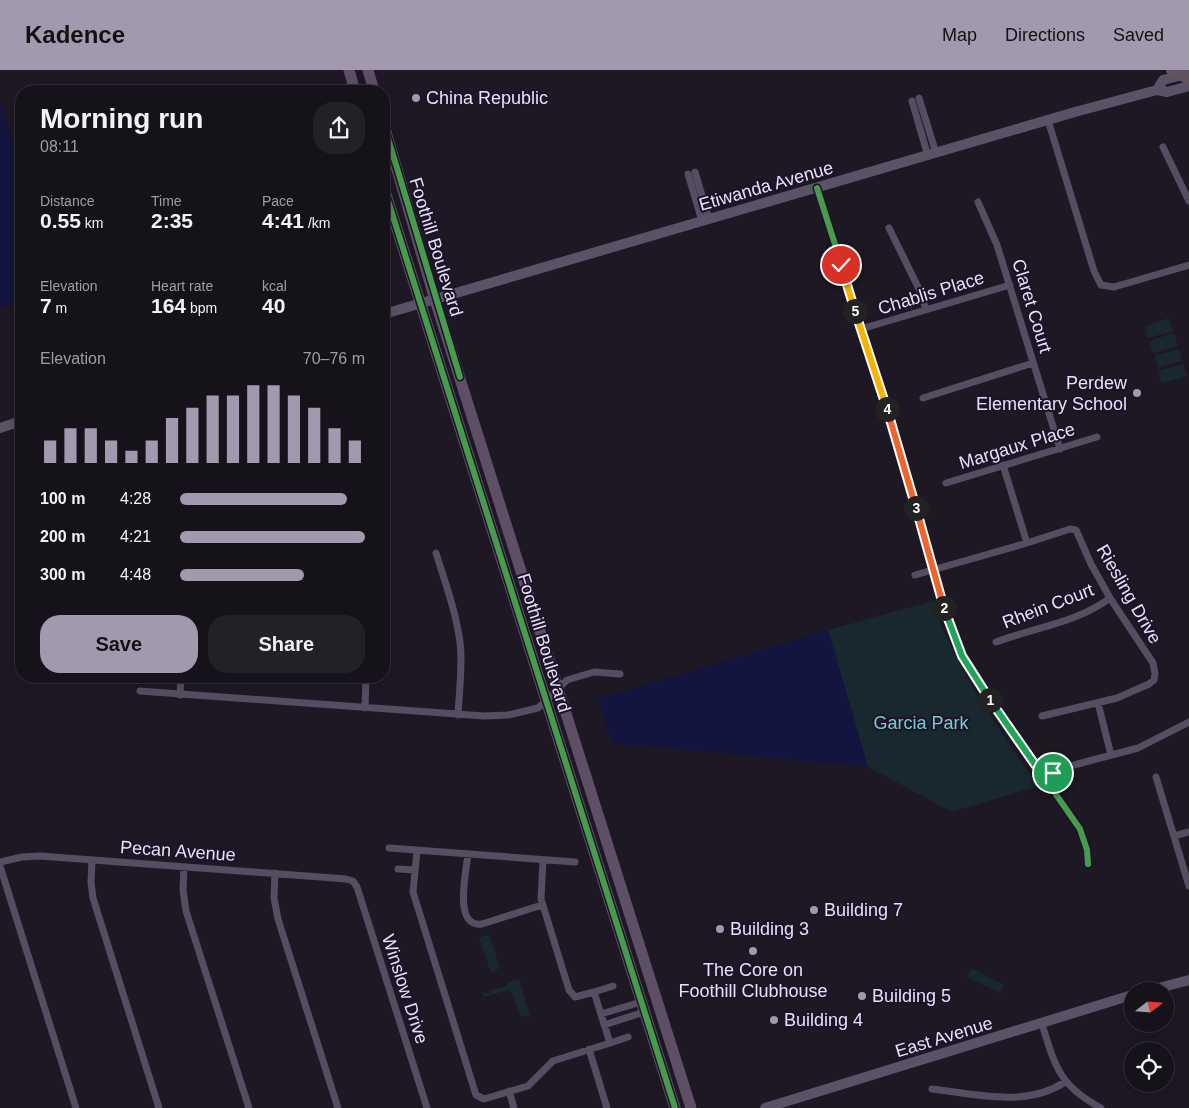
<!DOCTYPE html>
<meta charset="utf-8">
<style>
:root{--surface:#16121a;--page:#232027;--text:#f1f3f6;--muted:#9e9ea2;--line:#353239;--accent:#a299af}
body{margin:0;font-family:Helvetica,sans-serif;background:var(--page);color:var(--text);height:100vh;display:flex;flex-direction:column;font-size:19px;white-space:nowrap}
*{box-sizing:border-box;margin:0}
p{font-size:16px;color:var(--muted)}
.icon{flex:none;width:28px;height:28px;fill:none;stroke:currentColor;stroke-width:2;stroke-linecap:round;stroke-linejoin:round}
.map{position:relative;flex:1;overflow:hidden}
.sheet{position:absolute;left:15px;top:15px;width:375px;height:598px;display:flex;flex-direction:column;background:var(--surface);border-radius:20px;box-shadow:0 2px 12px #0003,0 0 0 1px var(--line)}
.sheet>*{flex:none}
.needle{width:32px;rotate:73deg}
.controls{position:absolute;left:1124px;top:912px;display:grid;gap:10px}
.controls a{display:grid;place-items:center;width:50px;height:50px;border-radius:50%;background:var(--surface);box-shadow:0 2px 12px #0003,0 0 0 1px var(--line);font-size:25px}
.pin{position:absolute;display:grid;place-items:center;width:42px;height:42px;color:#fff;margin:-21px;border:2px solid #fff;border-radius:50%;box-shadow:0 1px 5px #0007}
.km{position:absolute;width:25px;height:25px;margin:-12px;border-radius:50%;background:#222;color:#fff;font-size:14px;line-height:25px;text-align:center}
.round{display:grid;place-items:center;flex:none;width:52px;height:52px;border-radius:20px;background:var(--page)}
.head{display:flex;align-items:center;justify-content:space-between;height:85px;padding:0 25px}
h1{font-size:28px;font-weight:600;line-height:38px}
.stats{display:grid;grid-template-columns:repeat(3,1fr);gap:8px;height:85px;padding:5px 25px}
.stats div{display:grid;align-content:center}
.stats b{font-size:21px;font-weight:600}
.stats small{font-size:14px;font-weight:400}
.stats p{font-size:14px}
.chart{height:140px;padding:10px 25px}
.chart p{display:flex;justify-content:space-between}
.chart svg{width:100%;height:90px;margin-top:5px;stroke:var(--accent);stroke-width:6}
.button{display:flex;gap:10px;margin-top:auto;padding:10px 25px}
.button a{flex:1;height:58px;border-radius:20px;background:var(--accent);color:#111;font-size:20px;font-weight:600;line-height:58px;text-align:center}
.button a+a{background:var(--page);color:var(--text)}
ul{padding:0 25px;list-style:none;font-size:16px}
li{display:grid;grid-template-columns:80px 60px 1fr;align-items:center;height:38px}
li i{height:12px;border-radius:6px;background:var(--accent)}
header{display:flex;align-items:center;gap:30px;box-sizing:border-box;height:70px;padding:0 25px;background:var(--accent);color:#111}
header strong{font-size:24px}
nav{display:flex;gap:28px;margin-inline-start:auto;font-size:18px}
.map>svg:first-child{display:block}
.green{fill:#18282e}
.water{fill:#13153f}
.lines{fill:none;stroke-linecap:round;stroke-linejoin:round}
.minor{stroke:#554e62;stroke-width:7}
.secondary{stroke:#595367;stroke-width:10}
.primary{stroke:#5e4f66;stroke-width:11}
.motorway-bridge{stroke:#635260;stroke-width:12}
.cycleway-casing{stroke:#1d1427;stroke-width:9}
.cycleway{stroke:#469c4c;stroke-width:6}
.split-1-casing{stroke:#fff;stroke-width:10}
.split-2-casing{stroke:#fff;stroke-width:10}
.split-3-casing{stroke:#fff;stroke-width:10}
.split-4-casing{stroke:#fff;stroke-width:10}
.split-5-casing{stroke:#fff;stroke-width:10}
.split-6-casing{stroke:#fff;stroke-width:10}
.split-1{stroke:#22a559;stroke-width:6}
.split-2{stroke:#22a559;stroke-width:6}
.split-3{stroke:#f0652b;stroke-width:6}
.split-4{stroke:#f0652b;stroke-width:6}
.split-5{stroke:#f5b400;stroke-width:6}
.split-6{stroke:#f5b400;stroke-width:6}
.poi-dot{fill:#a299af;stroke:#1d1427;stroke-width:2}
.labels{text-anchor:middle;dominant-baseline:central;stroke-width:4;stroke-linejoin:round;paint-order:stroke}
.poi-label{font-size:18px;fill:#eadefb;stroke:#1d1427;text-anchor:start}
.street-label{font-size:18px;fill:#eadefb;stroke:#1d1427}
.park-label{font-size:18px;fill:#73cdd2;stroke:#1d1427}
</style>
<header>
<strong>Kadence</strong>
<nav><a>Map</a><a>Directions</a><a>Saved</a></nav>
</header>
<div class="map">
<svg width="1189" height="1038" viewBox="0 0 1189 1038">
<rect width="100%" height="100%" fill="#1d1823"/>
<path class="green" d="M 1169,248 L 1173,261 L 1148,268 L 1145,256 Z
M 1174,263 L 1178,276 L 1153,283 L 1149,271 Z
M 1179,279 L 1182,291 L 1158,298 L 1154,286 Z
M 1183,294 L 1187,306 L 1162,313 L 1158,301 Z
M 932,531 C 957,601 996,655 1038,716 L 952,742 L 868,697 L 828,560 Z
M 489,864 L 500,898 L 491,903 L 479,868 Z
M 971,898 L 1004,915 L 1000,923 L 967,907 Z
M 519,909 L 530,946 L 524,947 L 520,945 L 510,920 L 484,927 L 483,922 L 490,924 L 490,920 L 507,916 L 507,913 Z"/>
<path class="water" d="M 0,29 L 21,99 L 21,231 L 0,238 Z
M 828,560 L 868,697 L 612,673 L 598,629 Z"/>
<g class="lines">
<path class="minor" d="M 919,28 L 936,83
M 912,31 L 928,86
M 1048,50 L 1094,201 L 1101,215 L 1114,217 L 1189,195
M 1163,77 L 1189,131
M 695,102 L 709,149
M 688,104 L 702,151
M 817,118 L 900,378 L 946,546 L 962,585 L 984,621 L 1080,759 L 1087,780 L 1088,794
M 978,132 L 997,175 L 1060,379
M 889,158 L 920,221 L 926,240
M 861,259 L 1010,215
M 923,328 L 1033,293
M 1003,395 L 1027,473
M 946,413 L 1097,367
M 436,483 C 445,512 456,542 460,572 C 463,596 459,621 458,645
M 915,505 L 1027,473 L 1070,459 L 1076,460 L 1091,494 L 1110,528 L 1153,593 L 1155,604 L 1154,610 L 1149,614 L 1117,628 L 1042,646
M 996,572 C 1033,558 1079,552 1110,528
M 140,621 L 484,646 L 508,645 L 538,638 L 567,610 L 594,602 L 620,604
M 180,625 L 181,606
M 1098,633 L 1111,685
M 365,638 L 366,606
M 1043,706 L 1074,695 L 1138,678 L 1189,652
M 1156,707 L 1189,816
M 1174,766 L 1189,762
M 389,778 L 575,792
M 417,781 L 413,822 L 476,1025 L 484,1029 L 528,1016 L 553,991 L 610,973 L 594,922 L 575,927 L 569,920 L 541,829 L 543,790
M 468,784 C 466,803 453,858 482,854 L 542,835
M 92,790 L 91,812 L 93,828 L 159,1038
M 0,792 L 22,787 L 40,786 L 346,809 L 353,811 L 357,817 L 427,1038
M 0,796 L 76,1038
M 184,797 L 183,820 L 186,841 L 249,1038
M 398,799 L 415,800
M 275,803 L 274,828 L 278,849 L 338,1038
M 594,922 L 613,916
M 601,944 L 641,932
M 1042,954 C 1055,996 1059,1016 1101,1038
M 604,955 L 644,942
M 610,973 L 628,967
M 589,979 L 607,1038
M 932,1019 C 975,1024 1026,1038 1065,1012
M 509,1021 L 514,1038"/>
<path class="secondary" d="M 1157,20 L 1163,10 L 1186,4
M 384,244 L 1075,42 L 1157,20 L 1167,22 L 1189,16
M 0,358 L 21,351
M 1147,921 L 1189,910
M 765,1038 L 1132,925"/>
<path class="primary" d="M 349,0 L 355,21
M 368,0 L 374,21
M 384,55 L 435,230 L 691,1038
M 384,118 L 675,1038"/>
<path class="motorway-bridge" d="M 1172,0 L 1189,9"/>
<defs>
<path id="cycleway" d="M 384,55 L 460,307
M 384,118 L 675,1038
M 817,118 L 900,378 L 946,546 L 962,585 L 984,621 L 1080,759 L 1087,780 L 1088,794"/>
</defs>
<use href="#cycleway" class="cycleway-casing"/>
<use href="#cycleway" class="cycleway"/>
</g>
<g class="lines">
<defs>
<path id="split-1" d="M 990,630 L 1043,706 L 1053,703"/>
<path id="split-2" d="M 944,538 L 962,586 L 990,630"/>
<path id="split-3" d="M 916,438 L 944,538"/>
<path id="split-4" d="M 887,339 L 916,438"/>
<path id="split-5" d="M 855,241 L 887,339"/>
<path id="split-6" d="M 841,195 L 855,241"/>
</defs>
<use href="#split-1" class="split-1-casing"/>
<use href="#split-2" class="split-2-casing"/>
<use href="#split-3" class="split-3-casing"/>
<use href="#split-4" class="split-4-casing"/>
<use href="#split-5" class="split-5-casing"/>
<use href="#split-6" class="split-6-casing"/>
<use href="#split-1" class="split-1"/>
<use href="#split-2" class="split-2"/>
<use href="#split-3" class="split-3"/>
<use href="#split-4" class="split-4"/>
<use href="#split-5" class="split-5"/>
<use href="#split-6" class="split-6"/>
</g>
<g class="poi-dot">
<circle cx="416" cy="28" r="5"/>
<circle cx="1137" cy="323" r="5"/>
<circle cx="814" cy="840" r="5"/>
<circle cx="720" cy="859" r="5"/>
<circle cx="753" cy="881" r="5"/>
<circle cx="862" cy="926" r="5"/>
<circle cx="774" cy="950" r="5"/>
</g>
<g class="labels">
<g class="poi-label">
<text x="426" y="28">China Republic</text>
<text x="1127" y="313" text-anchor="end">Perdew<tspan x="1127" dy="21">Elementary School</tspan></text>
<text x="824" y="840">Building 7</text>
<text x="730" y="859">Building 3</text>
<text x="753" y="900" text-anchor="middle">The Core on<tspan x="753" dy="21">Foothill Clubhouse</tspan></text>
<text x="872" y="926">Building 5</text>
<text x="784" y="950">Building 4</text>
</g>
<g class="street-label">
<text transform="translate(766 116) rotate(-16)">Etiwanda Avenue</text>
<text transform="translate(436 177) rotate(73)">Foothill Boulevard</text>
<text transform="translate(931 223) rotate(-17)">Chablis Place</text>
<text transform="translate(1032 236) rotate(73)">Claret Court</text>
<text transform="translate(1017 376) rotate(-17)">Margaux Place</text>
<text transform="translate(1129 524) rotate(60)">Riesling Drive</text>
<text transform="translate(1048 536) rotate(-21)">Rhein Court</text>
<text transform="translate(544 573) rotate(73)">Foothill Boulevard</text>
<text transform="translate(178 781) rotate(4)">Pecan Avenue</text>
<text transform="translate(405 919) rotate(72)">Winslow Drive</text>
<text transform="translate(944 967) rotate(-17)">East Avenue</text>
</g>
<g class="park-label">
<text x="921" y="653">Garcia Park</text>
</g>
</g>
</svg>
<div class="controls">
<a><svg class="needle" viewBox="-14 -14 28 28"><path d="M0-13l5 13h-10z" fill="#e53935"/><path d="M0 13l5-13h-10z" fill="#9e9ea2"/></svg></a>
<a><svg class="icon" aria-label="locate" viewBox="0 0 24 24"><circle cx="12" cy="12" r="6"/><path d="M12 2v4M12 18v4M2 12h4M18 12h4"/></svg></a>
</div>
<div class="pin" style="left:1053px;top:703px;background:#1e9e55"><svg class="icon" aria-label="arrive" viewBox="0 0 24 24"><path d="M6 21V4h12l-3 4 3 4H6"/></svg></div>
<div class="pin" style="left:841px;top:195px;background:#d93025"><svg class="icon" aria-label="check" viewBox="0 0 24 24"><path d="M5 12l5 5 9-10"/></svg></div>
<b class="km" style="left:990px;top:630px">1</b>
<b class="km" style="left:944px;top:538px">2</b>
<b class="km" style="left:916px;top:438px">3</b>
<b class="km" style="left:887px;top:339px">4</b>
<b class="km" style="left:855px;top:241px">5</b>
<section class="sheet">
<div class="head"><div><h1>Morning run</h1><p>08:11</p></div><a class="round"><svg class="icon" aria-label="share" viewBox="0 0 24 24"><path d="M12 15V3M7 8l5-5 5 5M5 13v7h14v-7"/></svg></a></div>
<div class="stats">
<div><p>Distance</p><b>0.55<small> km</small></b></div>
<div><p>Time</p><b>2:35</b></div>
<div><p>Pace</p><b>4:41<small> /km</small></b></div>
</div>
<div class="stats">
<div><p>Elevation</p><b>7<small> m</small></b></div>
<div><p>Heart rate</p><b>164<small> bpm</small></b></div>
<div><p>kcal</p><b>40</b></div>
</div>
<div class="chart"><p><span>Elevation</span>70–76 m</p>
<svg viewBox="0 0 160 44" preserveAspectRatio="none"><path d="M5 44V33M15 44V27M25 44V27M35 44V33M45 44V38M55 44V33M65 44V22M75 44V17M85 44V11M95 44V11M105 44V6M115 44V6M125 44V11M135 44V17M145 44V27M155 44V33"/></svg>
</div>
<ul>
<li><b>100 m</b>4:28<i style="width:90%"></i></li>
<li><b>200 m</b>4:21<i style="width:100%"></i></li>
<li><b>300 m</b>4:48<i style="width:67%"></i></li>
</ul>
<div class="button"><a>Save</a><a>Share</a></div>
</section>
</div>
